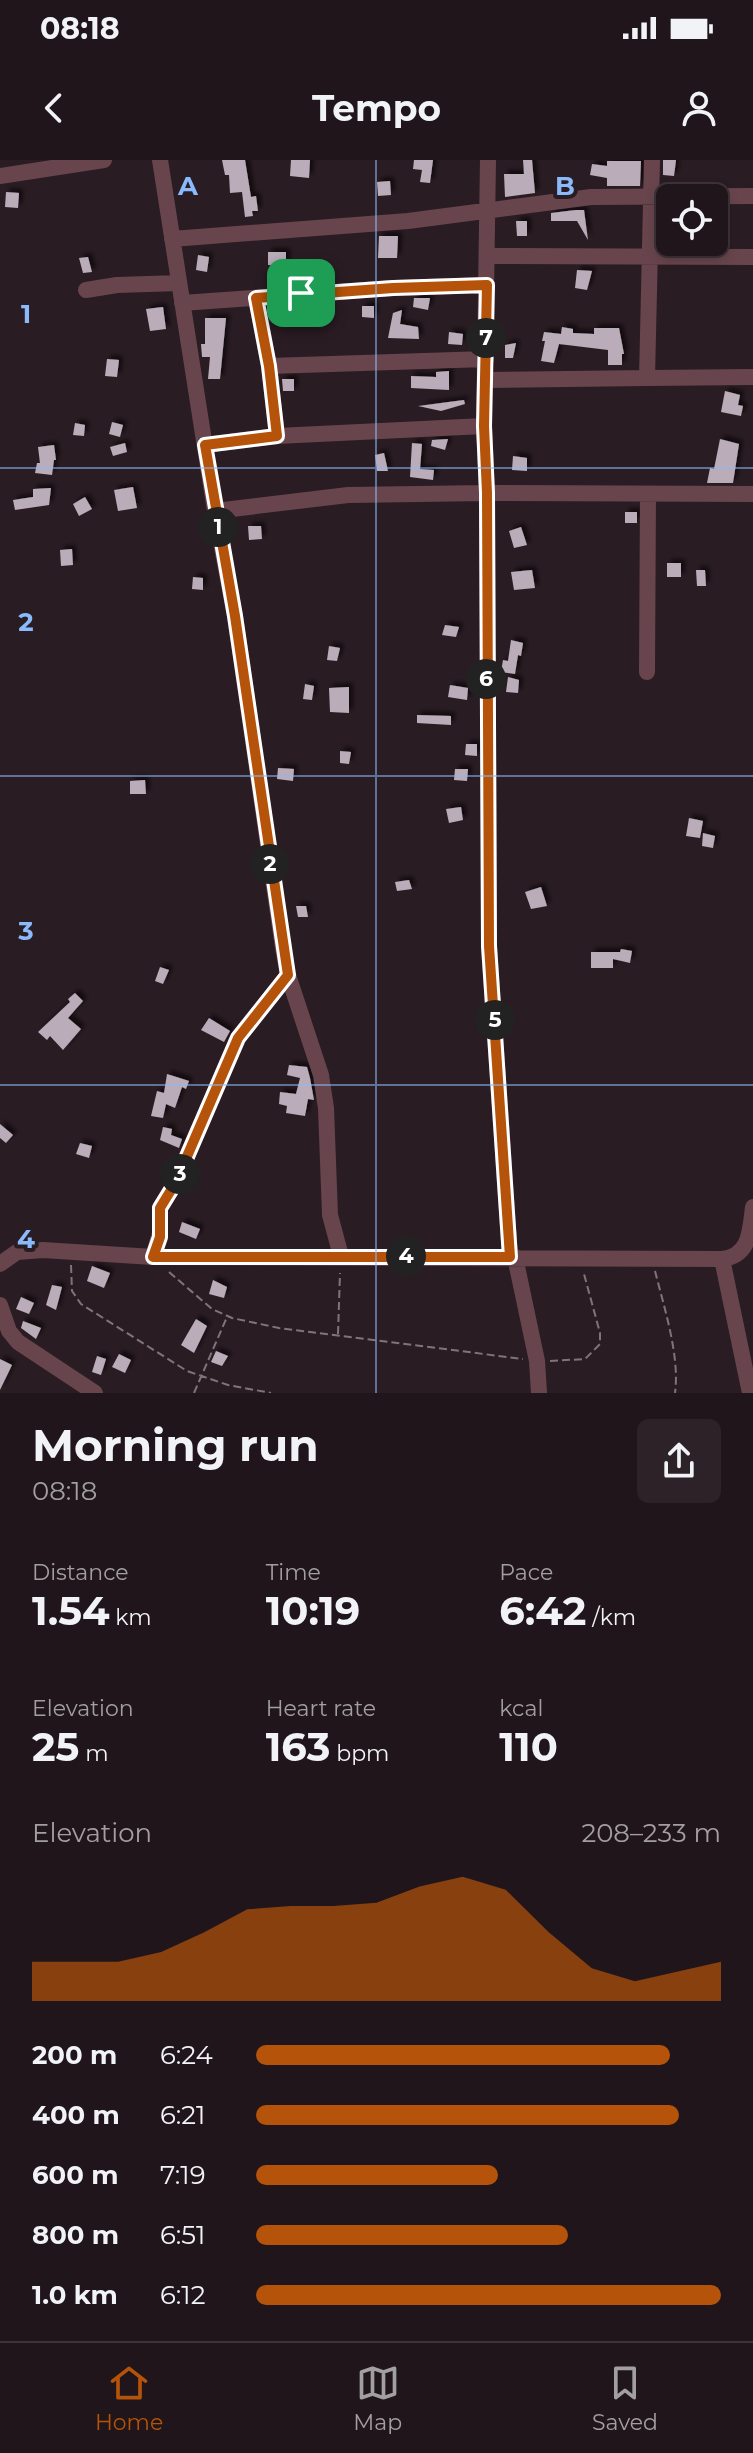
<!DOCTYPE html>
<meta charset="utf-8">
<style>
:root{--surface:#20151a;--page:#2d2227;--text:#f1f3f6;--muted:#a29fa2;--line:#3d3439;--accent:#b45309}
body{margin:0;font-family:Montserrat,sans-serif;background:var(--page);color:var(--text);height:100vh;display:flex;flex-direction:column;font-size:30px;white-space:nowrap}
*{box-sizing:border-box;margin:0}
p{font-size:26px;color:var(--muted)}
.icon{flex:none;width:44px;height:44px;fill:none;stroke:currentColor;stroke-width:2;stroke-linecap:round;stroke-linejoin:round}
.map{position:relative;height:1233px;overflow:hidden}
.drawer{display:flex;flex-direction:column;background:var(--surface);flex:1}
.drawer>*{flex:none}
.buttons{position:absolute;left:656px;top:24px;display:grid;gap:16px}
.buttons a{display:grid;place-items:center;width:72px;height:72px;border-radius:12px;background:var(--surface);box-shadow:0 4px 12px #0003,0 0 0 2px var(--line);font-size:40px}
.pin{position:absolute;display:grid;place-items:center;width:68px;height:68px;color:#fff;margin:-34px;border-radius:16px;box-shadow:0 4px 12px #0006}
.km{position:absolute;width:40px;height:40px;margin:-20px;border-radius:50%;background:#222;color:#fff;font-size:22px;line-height:40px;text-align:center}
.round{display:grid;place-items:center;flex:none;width:84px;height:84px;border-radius:12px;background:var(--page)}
.summary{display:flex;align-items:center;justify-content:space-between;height:136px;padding:0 32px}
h1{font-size:44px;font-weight:700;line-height:60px}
.metrics{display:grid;grid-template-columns:repeat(3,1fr);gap:12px;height:136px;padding:8px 32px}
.metrics div{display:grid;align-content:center}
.metrics b{font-size:40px;font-weight:700}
.metrics small{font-size:22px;font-weight:400}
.metrics p{font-size:22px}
.chart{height:224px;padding:16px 32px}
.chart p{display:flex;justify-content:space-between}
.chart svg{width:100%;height:144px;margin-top:8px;fill:var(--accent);opacity:.7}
ul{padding:0 32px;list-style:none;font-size:26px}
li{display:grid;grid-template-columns:128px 96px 1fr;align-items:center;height:60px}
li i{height:20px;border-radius:10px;background:var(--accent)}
.status{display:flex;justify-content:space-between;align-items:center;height:56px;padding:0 40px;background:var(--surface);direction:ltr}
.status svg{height:22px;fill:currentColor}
header{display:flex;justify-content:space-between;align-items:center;height:104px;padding:0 32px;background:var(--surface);font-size:36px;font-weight:700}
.tab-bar{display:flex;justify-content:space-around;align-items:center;height:112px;border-top:2px solid var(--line);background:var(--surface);font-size:22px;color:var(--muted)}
.tab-bar a{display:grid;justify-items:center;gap:4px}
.tab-bar .current{color:var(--accent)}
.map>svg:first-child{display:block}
.building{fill:#bbacb9;filter:url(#shadow)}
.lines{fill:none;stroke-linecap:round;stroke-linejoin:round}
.path{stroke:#80747a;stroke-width:2;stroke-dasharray:8 4;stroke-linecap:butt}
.minor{stroke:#68454d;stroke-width:16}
.route-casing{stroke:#fff;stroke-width:16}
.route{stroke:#b45309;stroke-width:10}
.grid{fill:none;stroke:#8abafc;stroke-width:2;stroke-opacity:0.55}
.grid-label{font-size:26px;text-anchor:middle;font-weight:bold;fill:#8abafc;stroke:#2a1c23;stroke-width:8;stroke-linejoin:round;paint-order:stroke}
</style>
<div class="status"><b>08:18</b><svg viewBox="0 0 49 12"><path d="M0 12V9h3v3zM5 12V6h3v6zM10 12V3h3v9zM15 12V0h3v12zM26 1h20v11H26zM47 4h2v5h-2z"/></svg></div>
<header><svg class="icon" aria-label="back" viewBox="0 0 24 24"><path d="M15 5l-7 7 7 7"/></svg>Tempo<svg class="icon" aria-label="person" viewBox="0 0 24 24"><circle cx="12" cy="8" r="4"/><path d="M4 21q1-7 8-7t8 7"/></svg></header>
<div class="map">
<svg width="753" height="1233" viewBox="0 0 753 1233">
<defs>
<filter id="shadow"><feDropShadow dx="4" dy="-4" stdDeviation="2" flood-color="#0009"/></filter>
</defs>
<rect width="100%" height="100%" fill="#2a1c23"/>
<path class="building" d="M 222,0 L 245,0 L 251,37 L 256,36 L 258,51 L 252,51 L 253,56 L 245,57 L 242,32 L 230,33 L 229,15 L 225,15 Z
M 291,0 L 310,0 L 309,18 L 290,16 Z
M 414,0 L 433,0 L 430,23 L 420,22 L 422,10 L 413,9 Z
M 523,0 L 532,0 L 535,33 L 505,37 L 504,14 L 524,14 Z
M 663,0 L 676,0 L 674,16 L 663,15 Z
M 607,1 L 641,1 L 640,26 L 607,26 L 607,18 L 590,15 L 592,4 L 607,6 Z
M 390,21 L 391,35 L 378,36 L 377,22 Z
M 6,32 L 19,33 L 18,48 L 5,47 Z
M 576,50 L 584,50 L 588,80 L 577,61 L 551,61 L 551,53 Z
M 516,61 L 527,61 L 527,76 L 517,76 Z
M 379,76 L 398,76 L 397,98 L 378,98 Z
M 268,92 L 286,92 L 286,106 L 268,105 Z
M 198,95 L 209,97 L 207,112 L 196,110 Z
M 88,97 L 92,112 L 83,113 L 79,98 Z
M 577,110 L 592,111 L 587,130 L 575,128 Z
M 414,138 L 430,138 L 428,150 L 413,147 Z
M 362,146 L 374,146 L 374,158 L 362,157 Z
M 163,147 L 166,169 L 150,171 L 146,149 Z
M 402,150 L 400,164 L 418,167 L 419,179 L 388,178 L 393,153 Z
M 205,158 L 226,158 L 220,219 L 208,219 L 210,197 L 202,197 L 201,184 L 205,184 Z
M 562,167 L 573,169 L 573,173 L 594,174 L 594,168 L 619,168 L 624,194 L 622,194 L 622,205 L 608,205 L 608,190 L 559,184 L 554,203 L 541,201 L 545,181 L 542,181 L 544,172 L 561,174 Z
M 449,172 L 463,174 L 462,185 L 448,184 Z
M 516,183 L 513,198 L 505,198 L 505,185 Z
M 107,199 L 119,200 L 117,217 L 105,216 Z
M 449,211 L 449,230 L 411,228 L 411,216 L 436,217 L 436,212 Z
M 282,219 L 294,219 L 294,231 L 283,231 Z
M 725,231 L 740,235 L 738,245 L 743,246 L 741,256 L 721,252 Z
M 464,240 L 465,244 L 441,251 L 418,246 Z
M 112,262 L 123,265 L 120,277 L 109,274 Z
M 75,263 L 85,265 L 84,276 L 73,275 Z
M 448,279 L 445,290 L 431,286 L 432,280 Z
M 720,279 L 739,284 L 733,323 L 707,323 L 710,308 L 714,309 Z
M 125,283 L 127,292 L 113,296 L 110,287 Z
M 412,283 L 422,284 L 420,309 L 434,310 L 433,320 L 410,317 Z
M 54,285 L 56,300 L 54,300 L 52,315 L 35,313 L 37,303 L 40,303 L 38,287 Z
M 384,293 L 388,311 L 377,311 L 375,295 Z
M 513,296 L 527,298 L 527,311 L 512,310 Z
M 133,327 L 137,348 L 118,351 L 114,330 Z
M 51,328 L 49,345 L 15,350 L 13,340 L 33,337 L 33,329 Z
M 85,337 L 92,349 L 79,356 L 73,344 Z
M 625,352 L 637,352 L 637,363 L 625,363 Z
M 248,366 L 261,366 L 262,379 L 249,380 Z
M 521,367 L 527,385 L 514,388 L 509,371 Z
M 72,389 L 73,405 L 61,406 L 60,390 Z
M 667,403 L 681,403 L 681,417 L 667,417 Z
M 532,410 L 535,428 L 514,430 L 511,412 Z
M 696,410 L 705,410 L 706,426 L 697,426 Z
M 193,417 L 203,418 L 203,430 L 192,429 Z
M 445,465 L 459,467 L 456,477 L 442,475 Z
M 511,480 L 523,483 L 521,496 L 518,495 L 515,514 L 501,512 L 503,500 L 508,501 Z
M 329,486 L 340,488 L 337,501 L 327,500 Z
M 508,517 L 519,520 L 518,533 L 506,532 Z
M 305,524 L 314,526 L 312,540 L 303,539 Z
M 450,525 L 468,528 L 467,540 L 448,537 Z
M 349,527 L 349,553 L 330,552 L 329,528 Z
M 417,555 L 451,556 L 451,565 L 417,563 Z
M 466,584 L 477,584 L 477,596 L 465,595 Z
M 340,591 L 351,592 L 349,604 L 340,603 Z
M 278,608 L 294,609 L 293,621 L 277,619 Z
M 455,609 L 468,609 L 467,621 L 454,620 Z
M 145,620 L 146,634 L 130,634 L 130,621 Z
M 461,647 L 463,660 L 449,663 L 446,649 Z
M 689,658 L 703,661 L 700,678 L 686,676 Z
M 703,673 L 715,676 L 713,688 L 702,686 Z
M 409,720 L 412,729 L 397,731 L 395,722 Z
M 541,727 L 547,746 L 531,749 L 525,732 Z
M 296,746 L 306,746 L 308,757 L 298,757 Z
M 621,789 L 632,791 L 630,803 L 613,799 L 613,808 L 591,808 L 591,792 L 620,792 Z
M 160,807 L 169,810 L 163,824 L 155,821 Z
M 75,833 L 83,841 L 68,858 L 81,869 L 63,890 L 50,876 L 47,880 L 38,872 L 70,842 L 68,839 Z
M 209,858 L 230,871 L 224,882 L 201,870 Z
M 289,905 L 307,907 L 310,918 L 314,940 L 308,939 L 305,956 L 286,953 L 287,946 L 279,944 L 280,932 L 296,934 L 300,918 L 287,915 Z
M 167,914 L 189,921 L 186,929 L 182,927 L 175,948 L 166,944 L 163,958 L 151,956 L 157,931 L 164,933 Z
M 0,964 L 13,975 L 6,983 L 0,978 Z
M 163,967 L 172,969 L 171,975 L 182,979 L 179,988 L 160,980 Z
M 80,983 L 92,986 L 89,998 L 76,994 Z
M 182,1062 L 200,1069 L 196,1079 L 179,1072 Z
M 92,1106 L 110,1113 L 104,1128 L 87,1121 Z
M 213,1120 L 227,1127 L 224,1138 L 209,1134 Z
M 52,1125 L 62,1127 L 56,1150 L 46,1145 Z
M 21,1137 L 34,1143 L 29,1154 L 16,1149 Z
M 196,1159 L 207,1166 L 194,1193 L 181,1185 Z
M 23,1161 L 41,1168 L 36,1179 L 21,1168 Z
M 216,1191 L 228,1196 L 222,1206 L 211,1202 Z
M 119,1194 L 131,1200 L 125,1213 L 112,1207 Z
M 97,1196 L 106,1199 L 101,1215 L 92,1212 Z
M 0,1199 L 12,1205 L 0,1230 Z"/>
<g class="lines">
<path class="path" d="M 71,1105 L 72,1131 L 81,1144 L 187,1211 L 228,1225 L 271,1233
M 655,1111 C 664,1147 680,1196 675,1233
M 169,1112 L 212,1149 L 232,1158 L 279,1168 L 523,1199
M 338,1174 L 340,1113
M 550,1201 L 585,1199 L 600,1184 L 600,1173 L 584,1114
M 194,1233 L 227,1157"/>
<path class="minor" d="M 160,0 L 215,351 L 235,456 L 283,788 L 288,815 L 321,915 L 326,948 L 330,1055 L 341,1096
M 488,0 L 484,266 L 487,333 L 489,786 L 510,1097
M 0,16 L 104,0
M 172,79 L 408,61 L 591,37 L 753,36
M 487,96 L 753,97
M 86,130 L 117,125 L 179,123
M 256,138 L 269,206 L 486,199
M 182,143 L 393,128 L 487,125
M 647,218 L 753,217
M 486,220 L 647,218 L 652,0
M 277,276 L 484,266
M 205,285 L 277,276 L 269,206
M 215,351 L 348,335 L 487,333 L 753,334
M 647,512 L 648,334
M 153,1097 L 160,1073 L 160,1048 L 176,1022 L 238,878 L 288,815
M 515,1097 L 537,1201 L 539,1233
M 722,1099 L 750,1233
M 0,1104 L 17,1092 L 43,1090 L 153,1097 L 722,1099 C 750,1096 750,1071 753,1047
M 0,1145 L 9,1171 L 18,1182 L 95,1233"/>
</g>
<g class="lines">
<defs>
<path id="route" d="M 487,125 L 484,266 L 487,333 L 489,786 L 510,1097 L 153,1097 L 160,1077 L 160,1048 L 176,1022 L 238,878 L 288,815 L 235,456 L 205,285 L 277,276 L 269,206 L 256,138 L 393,128 Z"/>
</defs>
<use href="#route" class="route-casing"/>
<use href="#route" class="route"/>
</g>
<path class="grid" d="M 376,0 L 376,1233M 0,308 L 753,308M 0,616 L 753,616M 0,925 L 753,925"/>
<g class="grid-label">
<text x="188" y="35">A</text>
<text x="565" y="35">B</text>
<text x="26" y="163">1</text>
<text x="26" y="471">2</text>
<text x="26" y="780">3</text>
<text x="26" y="1088">4</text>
</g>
</svg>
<div class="buttons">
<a><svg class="icon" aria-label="locate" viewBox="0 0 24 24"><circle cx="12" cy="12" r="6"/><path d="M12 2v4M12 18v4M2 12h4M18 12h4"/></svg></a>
</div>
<div class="pin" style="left:301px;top:133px;background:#1e9e55"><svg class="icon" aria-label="arrive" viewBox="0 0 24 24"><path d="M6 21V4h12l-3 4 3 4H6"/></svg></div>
<b class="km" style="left:218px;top:367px">1</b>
<b class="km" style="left:270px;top:704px">2</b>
<b class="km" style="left:180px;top:1014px">3</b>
<b class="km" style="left:406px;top:1096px">4</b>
<b class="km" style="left:495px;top:860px">5</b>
<b class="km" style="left:486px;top:519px">6</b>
<b class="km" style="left:486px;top:178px">7</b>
</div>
<section class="drawer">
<div class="summary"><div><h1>Morning run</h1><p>08:18</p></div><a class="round"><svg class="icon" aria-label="share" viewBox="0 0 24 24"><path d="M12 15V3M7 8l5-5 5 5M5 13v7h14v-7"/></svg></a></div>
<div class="metrics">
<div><p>Distance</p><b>1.54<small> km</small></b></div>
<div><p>Time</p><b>10:19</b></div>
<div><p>Pace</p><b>6:42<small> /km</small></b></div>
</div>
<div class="metrics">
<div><p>Elevation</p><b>25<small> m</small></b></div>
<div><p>Heart rate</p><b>163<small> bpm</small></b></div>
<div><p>kcal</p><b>110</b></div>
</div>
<div class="chart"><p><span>Elevation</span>208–233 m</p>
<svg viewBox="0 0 160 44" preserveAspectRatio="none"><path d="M0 44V32L10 32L20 32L30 29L40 23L50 16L60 15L70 15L80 14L90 9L100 6L110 10L120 23L130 34L140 38L150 35L160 32V44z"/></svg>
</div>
<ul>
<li><b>200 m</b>6:24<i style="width:89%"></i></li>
<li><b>400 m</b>6:21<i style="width:91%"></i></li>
<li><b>600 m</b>7:19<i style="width:52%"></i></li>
<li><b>800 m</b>6:51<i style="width:67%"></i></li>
<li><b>1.0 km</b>6:12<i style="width:100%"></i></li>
</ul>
</section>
<nav class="tab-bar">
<a class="current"><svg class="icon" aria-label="home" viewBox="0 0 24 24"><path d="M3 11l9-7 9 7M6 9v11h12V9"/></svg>Home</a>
<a><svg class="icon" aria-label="map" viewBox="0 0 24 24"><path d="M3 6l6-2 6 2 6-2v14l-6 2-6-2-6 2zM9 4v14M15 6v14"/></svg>Map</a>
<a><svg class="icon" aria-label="saved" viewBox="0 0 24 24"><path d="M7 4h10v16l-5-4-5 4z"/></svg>Saved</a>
</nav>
